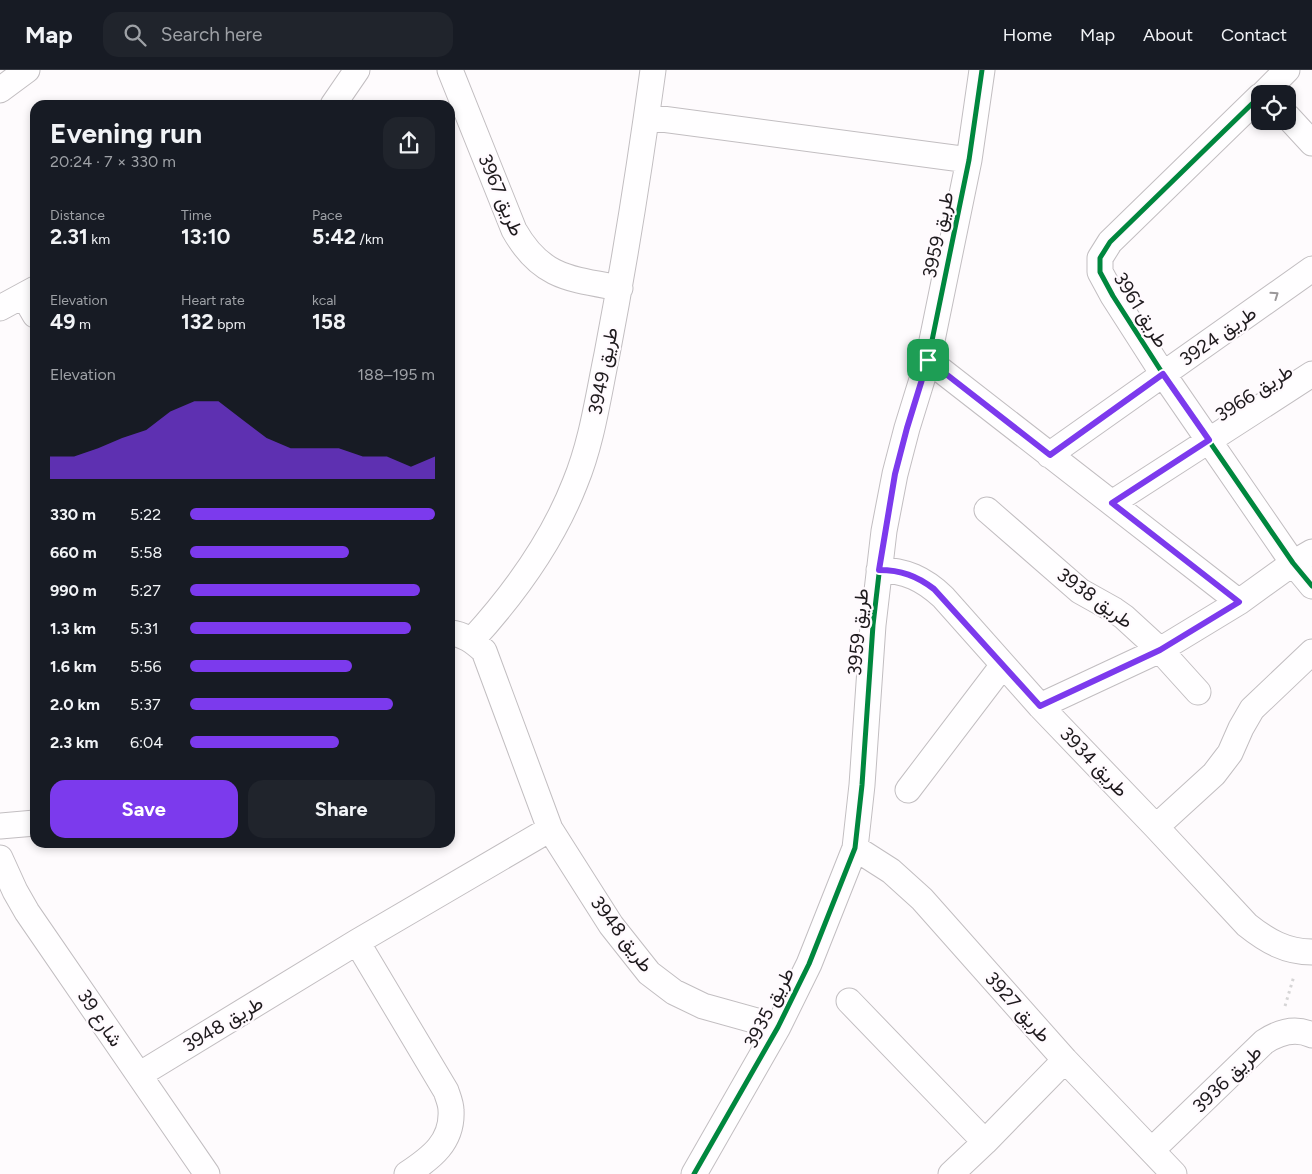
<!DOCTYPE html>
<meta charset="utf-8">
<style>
:root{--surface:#171b24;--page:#20242c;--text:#f1f3f6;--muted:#9ea1a6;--line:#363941;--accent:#7c3aed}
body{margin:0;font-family:Figtree,Vazirmatn,sans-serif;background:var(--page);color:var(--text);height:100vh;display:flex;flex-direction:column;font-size:19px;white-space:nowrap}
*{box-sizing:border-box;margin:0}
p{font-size:16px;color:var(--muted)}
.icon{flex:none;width:28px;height:28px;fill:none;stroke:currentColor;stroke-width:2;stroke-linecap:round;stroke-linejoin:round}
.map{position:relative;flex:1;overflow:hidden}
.sheet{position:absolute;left:30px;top:30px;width:425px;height:748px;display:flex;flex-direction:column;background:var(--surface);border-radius:15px;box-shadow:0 2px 8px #0003}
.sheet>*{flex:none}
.controls{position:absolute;left:1251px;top:15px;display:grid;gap:10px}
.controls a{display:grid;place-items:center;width:45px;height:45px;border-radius:10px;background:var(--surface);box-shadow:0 2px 8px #0003;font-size:25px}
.pin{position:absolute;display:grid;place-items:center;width:42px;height:42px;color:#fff;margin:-21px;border-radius:10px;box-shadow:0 2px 8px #0006}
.round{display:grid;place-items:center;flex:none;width:52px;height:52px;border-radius:15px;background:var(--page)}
.head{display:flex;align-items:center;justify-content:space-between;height:85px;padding:0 20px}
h1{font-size:28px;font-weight:700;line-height:38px}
.figures{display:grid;grid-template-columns:repeat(3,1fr);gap:8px;height:85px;padding:5px 20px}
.figures div{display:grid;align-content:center}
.figures b{font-size:21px;font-weight:700}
.figures small{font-size:14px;font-weight:400}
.figures p{font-size:14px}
.chart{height:140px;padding:10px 20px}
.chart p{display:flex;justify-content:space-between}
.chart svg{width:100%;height:90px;margin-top:5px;fill:var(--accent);opacity:.7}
.button{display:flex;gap:10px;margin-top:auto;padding:10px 20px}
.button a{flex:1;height:58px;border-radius:15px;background:var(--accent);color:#fff;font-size:20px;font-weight:700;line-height:58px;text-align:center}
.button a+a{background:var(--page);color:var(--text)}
ul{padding:0 20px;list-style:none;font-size:16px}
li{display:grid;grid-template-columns:80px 60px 1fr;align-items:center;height:38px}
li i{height:12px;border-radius:6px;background:var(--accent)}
header{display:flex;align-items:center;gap:30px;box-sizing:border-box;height:70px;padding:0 25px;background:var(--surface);border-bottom:1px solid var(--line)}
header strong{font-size:24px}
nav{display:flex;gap:28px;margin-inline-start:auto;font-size:18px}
.search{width:350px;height:45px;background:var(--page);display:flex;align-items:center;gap:12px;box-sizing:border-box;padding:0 18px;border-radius:15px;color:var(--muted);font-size:19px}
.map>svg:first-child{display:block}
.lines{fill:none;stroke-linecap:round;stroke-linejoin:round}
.minor-casing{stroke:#c2bec1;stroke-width:27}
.path{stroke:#d6d5d6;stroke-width:3;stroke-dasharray:2.5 4;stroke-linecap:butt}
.minor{stroke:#fffeff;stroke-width:25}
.cycleway-casing{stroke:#fffafe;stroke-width:8}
.cycleway{stroke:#00873e;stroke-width:5}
.oneway{stroke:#9a9799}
.route-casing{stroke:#fff;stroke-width:10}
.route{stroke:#7c3aed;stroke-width:6}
.labels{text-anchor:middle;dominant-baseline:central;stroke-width:4.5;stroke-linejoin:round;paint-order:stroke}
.street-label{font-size:19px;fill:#1e1a1d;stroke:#fffafe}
</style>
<header>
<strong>Map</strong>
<div class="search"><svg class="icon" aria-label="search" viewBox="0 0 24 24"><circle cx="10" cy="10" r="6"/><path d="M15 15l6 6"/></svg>Search here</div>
<nav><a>Home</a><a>Map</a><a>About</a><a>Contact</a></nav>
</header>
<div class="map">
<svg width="1312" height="1104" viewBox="0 0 1312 1104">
<rect width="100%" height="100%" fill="#fefbfd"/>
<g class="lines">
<defs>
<path id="minor" d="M 450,0 L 514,160 C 541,208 570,209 620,218
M 0,20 L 27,0
M 1263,24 L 1287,0
M 1260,26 L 1110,172 L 1100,188 L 1100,202 L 1113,226 L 1163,304 L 1293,493 L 1312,516
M 333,35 L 357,0
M 647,47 L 969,90
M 1288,47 L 1312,73
M 24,226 L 35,245
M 0,238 L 35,219
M 928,290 L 1239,532
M 1049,385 L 1312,199
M 1112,433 L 1312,304
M 987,440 L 1080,521 L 1114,540 L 1124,547 L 1160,580 L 1198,622
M 879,500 C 905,500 924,509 943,527 L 1040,636 L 1156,757 L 1247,855 C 1267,871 1286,882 1312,882
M 450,563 C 464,564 474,572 484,581 L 550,759 L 611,855 L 649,903 L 674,922 L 703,936 L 778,957
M 472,570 C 515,523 552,472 575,413 C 592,372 598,327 607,284 C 625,190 640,95 653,0
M 1040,636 L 1160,580 L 1239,532 L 1293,493 L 1312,482
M 908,720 L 1003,595
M 0,756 L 35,753
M 1156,757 L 1214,704 L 1230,683 L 1241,658 L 1252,639 L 1312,582
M 855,778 L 891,801 L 922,829 L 1065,990 L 1174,1104
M 0,788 L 15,821 L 27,842 L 207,1104
M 357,872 L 446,1021 C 448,1027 451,1034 451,1040 C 453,1072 431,1088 407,1104
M 849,931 L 985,1072
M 139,1005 L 357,872 L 550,759
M 1152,1080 L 1264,972 C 1279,962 1295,957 1312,965
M 694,1104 L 778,957 L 809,894 L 855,778 L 862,715 L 873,555 L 884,461 L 895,404 L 907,358 L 928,290 L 969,90 L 982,0
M 951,1104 L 985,1072 L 1065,990"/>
</defs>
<use href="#minor" class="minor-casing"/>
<path class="path" d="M 1285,936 L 1294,906"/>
<use href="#minor" class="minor"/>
<defs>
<path id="cycleway" d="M 1260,26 L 1110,172 L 1100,188 L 1100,202 L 1113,226 L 1163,304 L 1293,493 L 1312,516
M 694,1104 L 778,957 L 809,894 L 855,778 L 862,715 L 873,555 L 884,461 L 895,404 L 907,358 L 928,290 L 969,90 L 982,0"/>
</defs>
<use href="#cycleway" class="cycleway-casing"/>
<use href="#cycleway" class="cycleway"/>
</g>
<defs><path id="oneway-chevron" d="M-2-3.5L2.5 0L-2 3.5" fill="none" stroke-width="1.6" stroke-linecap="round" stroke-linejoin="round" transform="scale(1.25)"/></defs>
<use class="oneway" href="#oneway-chevron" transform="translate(1275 225) rotate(-35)"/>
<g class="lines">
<defs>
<path id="route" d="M 928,290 L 1050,385 L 1163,304 L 1209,370 L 1112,433 L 1239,532 L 1160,580 L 1040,636 L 934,519 C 917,506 901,500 879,500 L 895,404 L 907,358 Z"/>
</defs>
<use href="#route" class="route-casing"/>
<use href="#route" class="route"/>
</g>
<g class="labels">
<g class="street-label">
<text transform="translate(501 125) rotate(67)">طريق 3967</text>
<text transform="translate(938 165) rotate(-78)">طريق 3959</text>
<text transform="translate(1141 240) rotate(58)">طريق 3961</text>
<text transform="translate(1218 266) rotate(-35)">طريق 3924</text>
<text transform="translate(603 301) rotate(-79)">طريق 3949</text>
<text transform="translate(1254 323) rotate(-33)">طريق 3966</text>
<text transform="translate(1095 528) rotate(36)">طريق 3938</text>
<text transform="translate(858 562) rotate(-85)">طريق 3959</text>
<text transform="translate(1094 692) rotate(46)">طريق 3934</text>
<text transform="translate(622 864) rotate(53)">طريق 3948</text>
<text transform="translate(1018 937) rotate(48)">طريق 3927</text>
<text transform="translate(769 938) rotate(-63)">طريق 3935</text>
<text transform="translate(100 948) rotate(56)">شارع 39</text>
<text transform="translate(223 954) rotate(-31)">طريق 3948</text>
<text transform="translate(1227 1009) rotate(-44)">طريق 3936</text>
</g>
</g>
</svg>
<div class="controls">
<a><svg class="icon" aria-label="locate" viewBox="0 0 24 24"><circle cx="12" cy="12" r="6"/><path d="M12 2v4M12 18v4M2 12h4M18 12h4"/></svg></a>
</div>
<div class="pin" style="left:928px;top:290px;background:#1e9e55"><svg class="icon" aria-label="arrive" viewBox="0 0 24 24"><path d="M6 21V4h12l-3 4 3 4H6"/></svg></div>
<section class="sheet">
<div class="head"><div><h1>Evening run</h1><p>20:24 · 7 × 330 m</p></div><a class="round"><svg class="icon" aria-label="share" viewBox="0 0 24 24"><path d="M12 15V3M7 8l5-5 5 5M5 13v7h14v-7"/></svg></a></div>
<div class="figures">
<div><p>Distance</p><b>2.31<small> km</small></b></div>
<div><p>Time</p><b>13:10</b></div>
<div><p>Pace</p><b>5:42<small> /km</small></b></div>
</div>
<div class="figures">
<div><p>Elevation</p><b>49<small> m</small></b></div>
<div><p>Heart rate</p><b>132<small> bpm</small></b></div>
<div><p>kcal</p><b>158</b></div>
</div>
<div class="chart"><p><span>Elevation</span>188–195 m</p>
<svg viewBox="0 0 160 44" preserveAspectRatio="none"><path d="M0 44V33L10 33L20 29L30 24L40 20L50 11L60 6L70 6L80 15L90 24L100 29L110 29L120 29L130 33L140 33L150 38L160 33V44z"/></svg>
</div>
<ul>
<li><b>330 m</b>5:22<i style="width:100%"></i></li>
<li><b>660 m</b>5:58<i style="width:65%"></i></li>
<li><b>990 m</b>5:27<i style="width:94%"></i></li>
<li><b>1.3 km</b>5:31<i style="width:90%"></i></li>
<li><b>1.6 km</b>5:56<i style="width:66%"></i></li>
<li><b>2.0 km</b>5:37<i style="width:83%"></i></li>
<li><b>2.3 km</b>6:04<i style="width:61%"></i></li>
</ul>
<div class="button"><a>Save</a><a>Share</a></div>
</section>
</div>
